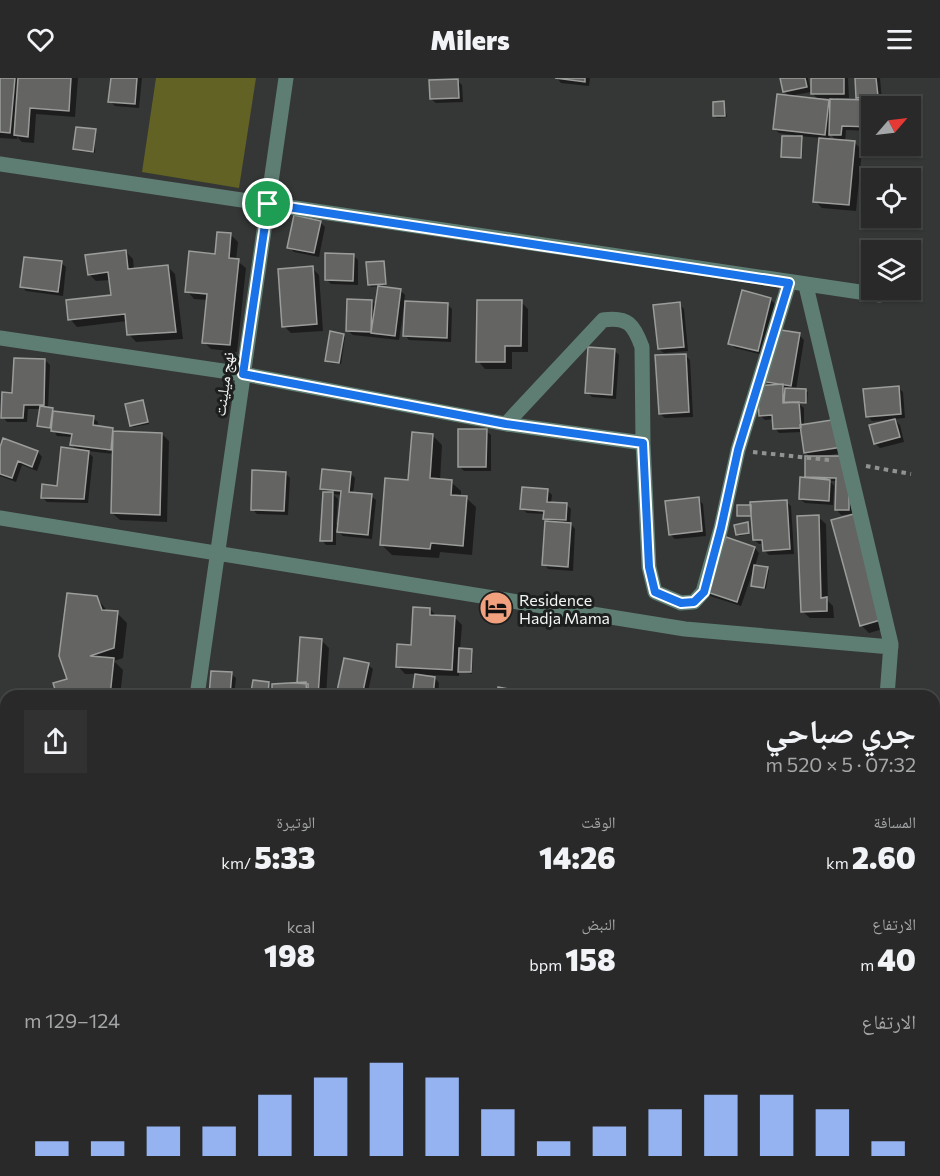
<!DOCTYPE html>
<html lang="ar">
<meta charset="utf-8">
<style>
:root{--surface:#282928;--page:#303130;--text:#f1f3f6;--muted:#a5a6a8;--line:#444545;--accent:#95b2f1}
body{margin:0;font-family:Commissioner,"Noto Naskh Arabic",sans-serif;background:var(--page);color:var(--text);direction:rtl;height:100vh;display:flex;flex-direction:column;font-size:22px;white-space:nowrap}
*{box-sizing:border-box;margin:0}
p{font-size:20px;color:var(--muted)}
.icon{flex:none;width:33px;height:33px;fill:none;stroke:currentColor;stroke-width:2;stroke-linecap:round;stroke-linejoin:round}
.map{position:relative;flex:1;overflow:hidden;direction:ltr}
.panel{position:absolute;left:0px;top:612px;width:940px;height:486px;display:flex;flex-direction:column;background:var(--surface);border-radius:18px 18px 0 0;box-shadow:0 2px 4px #0004,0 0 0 2px var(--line);direction:rtl}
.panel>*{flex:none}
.needle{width:39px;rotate:62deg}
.fabs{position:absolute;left:861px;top:18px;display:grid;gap:12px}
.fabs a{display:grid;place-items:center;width:60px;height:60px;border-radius:0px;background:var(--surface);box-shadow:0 2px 4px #0004,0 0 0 2px var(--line);font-size:30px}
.pin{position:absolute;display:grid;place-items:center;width:51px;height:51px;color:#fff;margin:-26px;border:3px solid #fff;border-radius:50%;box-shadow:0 2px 6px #0007}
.round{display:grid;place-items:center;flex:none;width:63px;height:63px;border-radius:0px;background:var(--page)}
.headline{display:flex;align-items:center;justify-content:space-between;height:102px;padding:0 24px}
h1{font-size:33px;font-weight:800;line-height:45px}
.metrics{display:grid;grid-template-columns:repeat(3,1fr);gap:9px;height:102px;padding:6px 24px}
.metrics div{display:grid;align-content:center}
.metrics b{font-size:30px;font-weight:800}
.metrics small{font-size:16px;font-weight:400}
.metrics p{font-size:16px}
.chart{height:168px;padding:12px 24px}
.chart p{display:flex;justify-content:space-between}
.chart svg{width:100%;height:108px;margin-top:6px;stroke:var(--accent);stroke-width:6}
header{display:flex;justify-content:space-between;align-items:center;height:78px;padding:0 24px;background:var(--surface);font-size:27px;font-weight:800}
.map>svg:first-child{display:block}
.green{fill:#626225}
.shadow{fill:#0007;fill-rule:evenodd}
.building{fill:#646563;stroke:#9b9d9a;stroke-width:1.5}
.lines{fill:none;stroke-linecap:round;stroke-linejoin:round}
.path{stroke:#919392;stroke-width:4;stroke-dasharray:4.5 4.5;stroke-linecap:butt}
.street{stroke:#5e7e74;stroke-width:15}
.route-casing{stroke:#fff;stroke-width:12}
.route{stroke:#1a73e8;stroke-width:8}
.labels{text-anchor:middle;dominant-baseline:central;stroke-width:6;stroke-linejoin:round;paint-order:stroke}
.street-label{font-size:16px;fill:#f3f5f4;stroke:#1d1e1e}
.poi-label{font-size:16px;fill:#f3f5f4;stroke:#1d1e1e;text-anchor:start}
</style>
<header><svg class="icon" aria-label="menu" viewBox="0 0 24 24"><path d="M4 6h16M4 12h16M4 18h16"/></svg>Milers<svg class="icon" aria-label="heart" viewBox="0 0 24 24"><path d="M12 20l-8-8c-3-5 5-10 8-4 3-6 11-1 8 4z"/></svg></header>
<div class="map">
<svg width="940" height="1098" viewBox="0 0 940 1098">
<rect width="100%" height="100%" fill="#353736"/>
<path class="green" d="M 156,0 L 256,0 L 239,110 L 142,94 Z"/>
<path class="shadow" d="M 0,0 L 16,0 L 19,3 L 19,0 L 78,0 L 75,39 L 36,36 L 34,65 L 22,64 L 17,59 L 17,61 L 0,60 Z
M 112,0 L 142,0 L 139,30 L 115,28 L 110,23 Z
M 557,0 L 590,0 L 589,8 L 561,5 Z
M 781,0 L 808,0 L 811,14 L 789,18 L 784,13 Z
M 812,0 L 848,0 L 849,20 L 836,20 L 836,22 L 862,24 L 858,19 L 857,0 L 880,0 L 882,22 L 871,23 L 877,28 L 872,28 L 872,53 L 846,52 L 845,64 L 855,65 L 862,72 L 856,133 L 822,130 L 815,123 L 821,60 L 799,58 L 803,62 L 802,81 L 783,79 L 794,57 L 779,55 L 774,51 L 828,23 L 831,27 L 832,20 L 817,20 L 812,15 ZM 830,56 L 837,63 L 829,62 Z
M 457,2 L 462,7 L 463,24 L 436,25 L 431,21 Z
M 724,25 L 727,39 L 717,40 L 715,38 Z
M 95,53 L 95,75 L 77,73 L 75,71 Z
M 320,144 L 325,149 L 319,179 L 294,174 L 289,169 Z
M 231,157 L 238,164 L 236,182 L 246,190 L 237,274 L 211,271 L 204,264 L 208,222 L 194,221 L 187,213 Z
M 126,174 L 133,181 L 134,192 L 168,189 L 175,196 L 183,261 L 136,264 L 129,256 L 127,243 L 77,249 L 70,241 L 113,219 L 111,202 L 96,203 L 89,196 Z
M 353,177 L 358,182 L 358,207 L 331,206 L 327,202 Z
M 384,184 L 387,207 L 371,209 L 370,207 Z
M 61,185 L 66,189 L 63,218 L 26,213 L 21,208 Z
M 312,190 L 319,197 L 323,253 L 291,255 L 284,248 Z
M 401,213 L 405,217 L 404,224 L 448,227 L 452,231 L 451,264 L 409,262 L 405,257 L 406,230 L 404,229 L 399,262 L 353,257 L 348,253 L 372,223 L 377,228 Z
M 771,222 L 775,226 L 763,277 L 735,270 L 730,265 Z
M 521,224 L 528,231 L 528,274 L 512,274 L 512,291 L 485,291 L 478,283 Z
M 679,226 L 684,231 L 688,273 L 664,275 L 659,271 Z
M 344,257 L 345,259 L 341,286 L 329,285 L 327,283 Z
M 799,257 L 804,262 L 796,312 L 808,314 L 807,326 L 799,326 L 804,330 L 804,347 L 846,374 L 819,379 L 849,380 L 890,549 L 869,555 L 861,547 L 853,436 L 841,437 L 837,432 L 837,403 L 830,403 L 834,408 L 833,427 L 805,425 L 800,421 L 807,401 L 807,379 L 810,379 L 805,374 L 802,354 L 779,355 L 775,350 L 774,341 L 765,342 L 760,337 L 772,308 L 767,304 Z
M 614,272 L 619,277 L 616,321 L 592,319 L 587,314 Z
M 685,277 L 690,282 L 693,339 L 665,340 L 660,336 Z
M 45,282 L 50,287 L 48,330 L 54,335 L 93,340 L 98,344 L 98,349 L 113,351 L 116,355 L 162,356 L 169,363 L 167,444 L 120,442 L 112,435 L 114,376 L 87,373 L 93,379 L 88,425 L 47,424 L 42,419 L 58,409 L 78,373 L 72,367 L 73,359 L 57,358 L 53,351 L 40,349 L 41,331 L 28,331 L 27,344 L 7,344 L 3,339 L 14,317 Z
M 898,310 L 903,314 L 905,340 L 894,341 L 900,347 L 904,364 L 880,370 L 875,365 L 890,342 L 872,343 L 868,339 Z
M 143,323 L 149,346 L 133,349 L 131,347 Z
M 486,353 L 491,357 L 491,393 L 464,393 L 459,388 Z
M 432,357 L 442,367 L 440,403 L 451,404 L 461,413 L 461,419 L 466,420 L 476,429 L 472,477 L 440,474 L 439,480 L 392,477 L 382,467 Z
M 0,373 L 38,374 L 42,379 L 37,393 L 22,387 L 16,404 L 0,398 Z
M 285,395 L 290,400 L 288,437 L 257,436 L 252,431 Z
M 350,395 L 355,400 L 353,416 L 371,418 L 376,422 L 372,461 L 343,458 L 336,451 L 336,467 L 326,467 L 322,462 L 327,415 L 322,411 ZM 333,416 L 342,417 L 339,447 L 336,447 L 338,421 Z
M 547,412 L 552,417 L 551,425 L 566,426 L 571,431 L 570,445 L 575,451 L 573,493 L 548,491 L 544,486 L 550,445 L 545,436 L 527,435 L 522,431 Z
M 698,421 L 703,426 L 706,458 L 675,461 L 670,456 Z
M 786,424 L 791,428 L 794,476 L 769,477 L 764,472 L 764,466 L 759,466 L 754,462 L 753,439 L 739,437 Z
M 818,439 L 826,446 L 828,523 L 833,528 L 834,540 L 810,540 L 802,533 Z
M 747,446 L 750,456 L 739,458 L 737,456 Z
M 727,461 L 755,470 L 759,475 L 755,488 L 769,492 L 766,511 L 753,507 L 753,493 L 741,528 L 710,518 L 706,513 Z
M 97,520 L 108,534 L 117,535 L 127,545 L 123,580 L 114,583 L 123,592 L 120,618 L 59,618 L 69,602 Z
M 430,531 L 437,539 L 454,539 L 462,547 L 460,572 L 473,575 L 472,596 L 459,593 L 459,598 L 427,597 L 427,599 L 435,600 L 439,605 L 438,618 L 413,618 L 416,596 L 405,596 L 398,588 L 413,569 Z
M 322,563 L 329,570 L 326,618 L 274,618 L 301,608 Z
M 368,587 L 373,591 L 367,618 L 338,618 Z
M 231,596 L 236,600 L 234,618 L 210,618 Z
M 268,605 L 269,617 L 253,613 Z
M 936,891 L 940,895 L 940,1014 L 934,1014 Z
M 934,1022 L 937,1038 L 940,1038 L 940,1085 L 934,1086 Z
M 154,1092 L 184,1092 L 184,1098 L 159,1098 Z
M 215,1092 L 258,1092 L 256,1098 L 215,1098 Z
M 264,1092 L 291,1092 L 290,1098 Z
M 301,1092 L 329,1092 L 330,1093 L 329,1098 L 300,1098 Z
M 890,1092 L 928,1092 L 929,1098 L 891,1098 Z"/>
<path class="building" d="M 0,0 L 15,0 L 10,55 L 0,54 Z
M 18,0 L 71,0 L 69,33 L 30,30 L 28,59 L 14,57 Z
M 111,0 L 137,0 L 135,26 L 108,24 Z
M 555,0 L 585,0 L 585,4 Z
M 780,0 L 805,0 L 807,9 L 783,14 Z
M 811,0 L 844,0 L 844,16 L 811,16 Z
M 855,0 L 876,0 L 878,18 L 856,20 Z
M 458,1 L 459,20 L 430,21 L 429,2 Z
M 777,16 L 829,22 L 825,57 L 773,51 Z
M 830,21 L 873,22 L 872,49 L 842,48 L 841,57 L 829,57 Z
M 724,23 L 725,38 L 713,38 L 713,24 Z
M 76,49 L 96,51 L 93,74 L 73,71 Z
M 782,58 L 802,58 L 801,80 L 781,79 Z
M 819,60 L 855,63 L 849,127 L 813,124 Z
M 294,137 L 321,143 L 314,175 L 287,170 Z
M 217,154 L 231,155 L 229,180 L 239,181 L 230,267 L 202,265 L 207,216 L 185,214 L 189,173 L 215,176 Z
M 126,172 L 128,191 L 168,187 L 176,254 L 127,257 L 125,236 L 68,242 L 66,222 L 111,217 L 108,194 L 88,197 L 85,177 Z
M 325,175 L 354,176 L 353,203 L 325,202 Z
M 24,179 L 62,183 L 58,214 L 20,209 Z
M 384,183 L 386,206 L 368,207 L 366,184 Z
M 313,188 L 317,246 L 282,249 L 278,191 Z
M 378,208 L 401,211 L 395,258 L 371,255 Z
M 742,212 L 771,220 L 758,273 L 728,266 Z
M 347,221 L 372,222 L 371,254 L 346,253 Z
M 477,222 L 522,222 L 521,268 L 505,268 L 505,284 L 476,284 Z
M 405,223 L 448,225 L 447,260 L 403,258 Z
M 680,224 L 684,269 L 658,271 L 653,227 Z
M 774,251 L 800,255 L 791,308 L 766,304 Z
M 330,253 L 344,256 L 339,285 L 325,283 Z
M 588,269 L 615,271 L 612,317 L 585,315 Z
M 686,276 L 689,334 L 659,336 L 655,277 Z
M 14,280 L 45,281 L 44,327 L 24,327 L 23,340 L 1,340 L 2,314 L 12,315 Z
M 783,306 L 783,325 L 799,324 L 801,350 L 773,351 L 772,337 L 759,338 L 757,308 Z
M 899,308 L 901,336 L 866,339 L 863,311 Z
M 785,310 L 806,311 L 806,325 L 784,324 Z
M 143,322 L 148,344 L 130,348 L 125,326 Z
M 40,328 L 53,330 L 50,350 L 37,348 Z
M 53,333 L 94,338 L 93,347 L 113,350 L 111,372 L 70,367 L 72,356 L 51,353 Z
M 838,341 L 842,369 L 804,375 L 800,347 Z
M 895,341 L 900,359 L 874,366 L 869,347 Z
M 458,351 L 487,351 L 486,389 L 458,389 Z
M 113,353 L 162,355 L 160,437 L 111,435 Z
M 412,354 L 433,356 L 430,400 L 452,402 L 451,417 L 467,418 L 463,468 L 431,465 L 430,471 L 380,467 L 385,400 L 408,402 Z
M 3,360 L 38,373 L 32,389 L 18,383 L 12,400 L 0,396 L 0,369 Z
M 61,369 L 89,373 L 84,421 L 41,420 L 42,406 L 57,408 Z
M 805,378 L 849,378 L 849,432 L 835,432 L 836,400 L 805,399 Z
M 322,391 L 351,394 L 349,414 L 372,416 L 368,457 L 337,454 L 341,413 L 320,411 Z
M 252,392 L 286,394 L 284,433 L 251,432 Z
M 800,399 L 830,402 L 829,423 L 799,421 Z
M 522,409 L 548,411 L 547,424 L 567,425 L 566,442 L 543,441 L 544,433 L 520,431 Z
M 323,414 L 333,414 L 332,463 L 320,463 Z
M 699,419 L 702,453 L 669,457 L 665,423 Z
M 787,422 L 790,471 L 763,473 L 762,462 L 753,462 L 750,424 Z
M 737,427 L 751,427 L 751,438 L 737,438 Z
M 854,436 L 884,541 L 860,548 L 831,442 Z
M 819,437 L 821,520 L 827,519 L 827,533 L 801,534 L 797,438 Z
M 545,443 L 571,445 L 568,489 L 542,487 Z
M 748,444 L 749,455 L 736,457 L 734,447 Z
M 726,459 L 755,469 L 737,524 L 704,513 Z
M 754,487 L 768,489 L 764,510 L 751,508 Z
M 67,515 L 97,518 L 102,532 L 118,533 L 114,570 L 90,578 L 114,580 L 110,618 L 57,618 L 53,605 L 67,601 L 59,578 Z
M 413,529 L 430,530 L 430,537 L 455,538 L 452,592 L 396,589 L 397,566 L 411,567 Z
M 300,559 L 322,561 L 318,618 L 308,618 L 308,606 L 297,605 Z
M 459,570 L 472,571 L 471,594 L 458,594 Z
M 344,580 L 369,585 L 362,618 L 336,618 Z
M 211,593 L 232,594 L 230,617 L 238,618 L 209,618 Z
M 415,596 L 435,599 L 433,618 L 412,618 Z
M 253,602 L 269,604 L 268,616 L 251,614 Z
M 306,604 L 307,618 L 272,618 L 272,606 Z
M 498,609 L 524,614 L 523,618 L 496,618 Z
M 487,611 L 488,618 L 458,618 L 458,614 Z
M 934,889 L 940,964 L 940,1004 L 934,1005 Z
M 934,1037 L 940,1037 L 940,1077 L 934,1078 Z
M 153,1092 L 180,1092 L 179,1095 L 153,1094 Z
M 213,1092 L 252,1092 L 251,1098 L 214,1098 Z
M 300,1092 L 325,1092 L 324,1098 L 299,1098 Z
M 654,1092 L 723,1092 L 724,1098 L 655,1098 Z
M 889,1092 L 922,1092 L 923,1098 L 890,1098 Z"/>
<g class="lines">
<path class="path" d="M 753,374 L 829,382
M 866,388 L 911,396"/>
<path class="street" d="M 0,86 L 880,217
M 806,208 L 891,566 L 887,618
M 0,260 L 243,296 L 506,346 L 643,365
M 506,346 L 603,242 C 628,238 634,247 642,269 L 643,365 L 649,489 L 655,514 L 681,525 L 694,524 L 703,514 L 721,450 L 738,372 L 789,205
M 0,440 L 685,551 L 891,569
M 197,618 L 286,0
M 0,683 L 6,684
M 0,930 L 6,931
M 0,1078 L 6,1080
M 62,1092 L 89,1098
M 524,1092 L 524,1098
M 731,1092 L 731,1098
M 813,1092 L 819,1098
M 127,1098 L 128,1092"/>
</g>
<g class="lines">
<defs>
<path id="route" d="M 268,126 L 789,205 L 738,372 L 721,450 L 704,514 L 694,524 L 681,525 L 655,514 L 649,489 L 643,365 L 506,346 L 243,296 Z"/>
</defs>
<use href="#route" class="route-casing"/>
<use href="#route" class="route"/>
</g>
<defs>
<symbol id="hotel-disc" viewBox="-11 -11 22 22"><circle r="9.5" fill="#f2a17e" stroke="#1d1e1e"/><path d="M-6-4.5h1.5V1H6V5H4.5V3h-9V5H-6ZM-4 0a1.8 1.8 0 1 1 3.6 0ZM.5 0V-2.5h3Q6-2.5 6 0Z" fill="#111"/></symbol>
</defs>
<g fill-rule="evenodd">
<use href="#hotel-disc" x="477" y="511" width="38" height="38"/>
</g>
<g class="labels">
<g class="street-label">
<text transform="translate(223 306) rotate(-82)">نهج ميلينت</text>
</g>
<g class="poi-label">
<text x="519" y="521">Residence<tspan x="519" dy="18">Hadja Mama</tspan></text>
</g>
</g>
</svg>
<div class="fabs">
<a><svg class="needle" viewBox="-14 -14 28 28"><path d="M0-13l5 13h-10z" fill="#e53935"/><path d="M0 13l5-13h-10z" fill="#a5a6a8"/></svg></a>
<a><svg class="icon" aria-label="locate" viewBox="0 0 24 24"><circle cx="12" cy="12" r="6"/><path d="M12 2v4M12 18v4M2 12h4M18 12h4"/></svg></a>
<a><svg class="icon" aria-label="layers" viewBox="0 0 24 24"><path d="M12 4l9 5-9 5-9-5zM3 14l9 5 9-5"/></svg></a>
</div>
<div class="pin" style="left:268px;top:126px;background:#1e9e55"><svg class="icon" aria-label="arrive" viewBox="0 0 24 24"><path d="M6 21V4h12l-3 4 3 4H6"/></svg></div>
<section class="panel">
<div class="headline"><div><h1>جري صباحي</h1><p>07:32 · 5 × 520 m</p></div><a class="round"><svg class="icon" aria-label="share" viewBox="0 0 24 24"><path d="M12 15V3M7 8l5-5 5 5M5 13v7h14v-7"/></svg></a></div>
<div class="metrics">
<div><p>المسافة</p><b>2.60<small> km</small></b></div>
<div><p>الوقت</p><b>14:26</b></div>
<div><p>الوتيرة</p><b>5:33<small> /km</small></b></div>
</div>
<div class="metrics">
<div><p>الارتفاع</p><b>40<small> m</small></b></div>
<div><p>النبض</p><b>158<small> bpm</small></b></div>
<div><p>kcal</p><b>198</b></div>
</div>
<div class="chart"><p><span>الارتفاع</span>124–129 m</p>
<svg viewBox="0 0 160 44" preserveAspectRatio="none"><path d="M5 44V38M15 44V38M25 44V32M35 44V32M45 44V19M55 44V12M65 44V6M75 44V12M85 44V25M95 44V38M105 44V32M115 44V25M125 44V19M135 44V19M145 44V25M155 44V38"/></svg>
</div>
</section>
</div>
